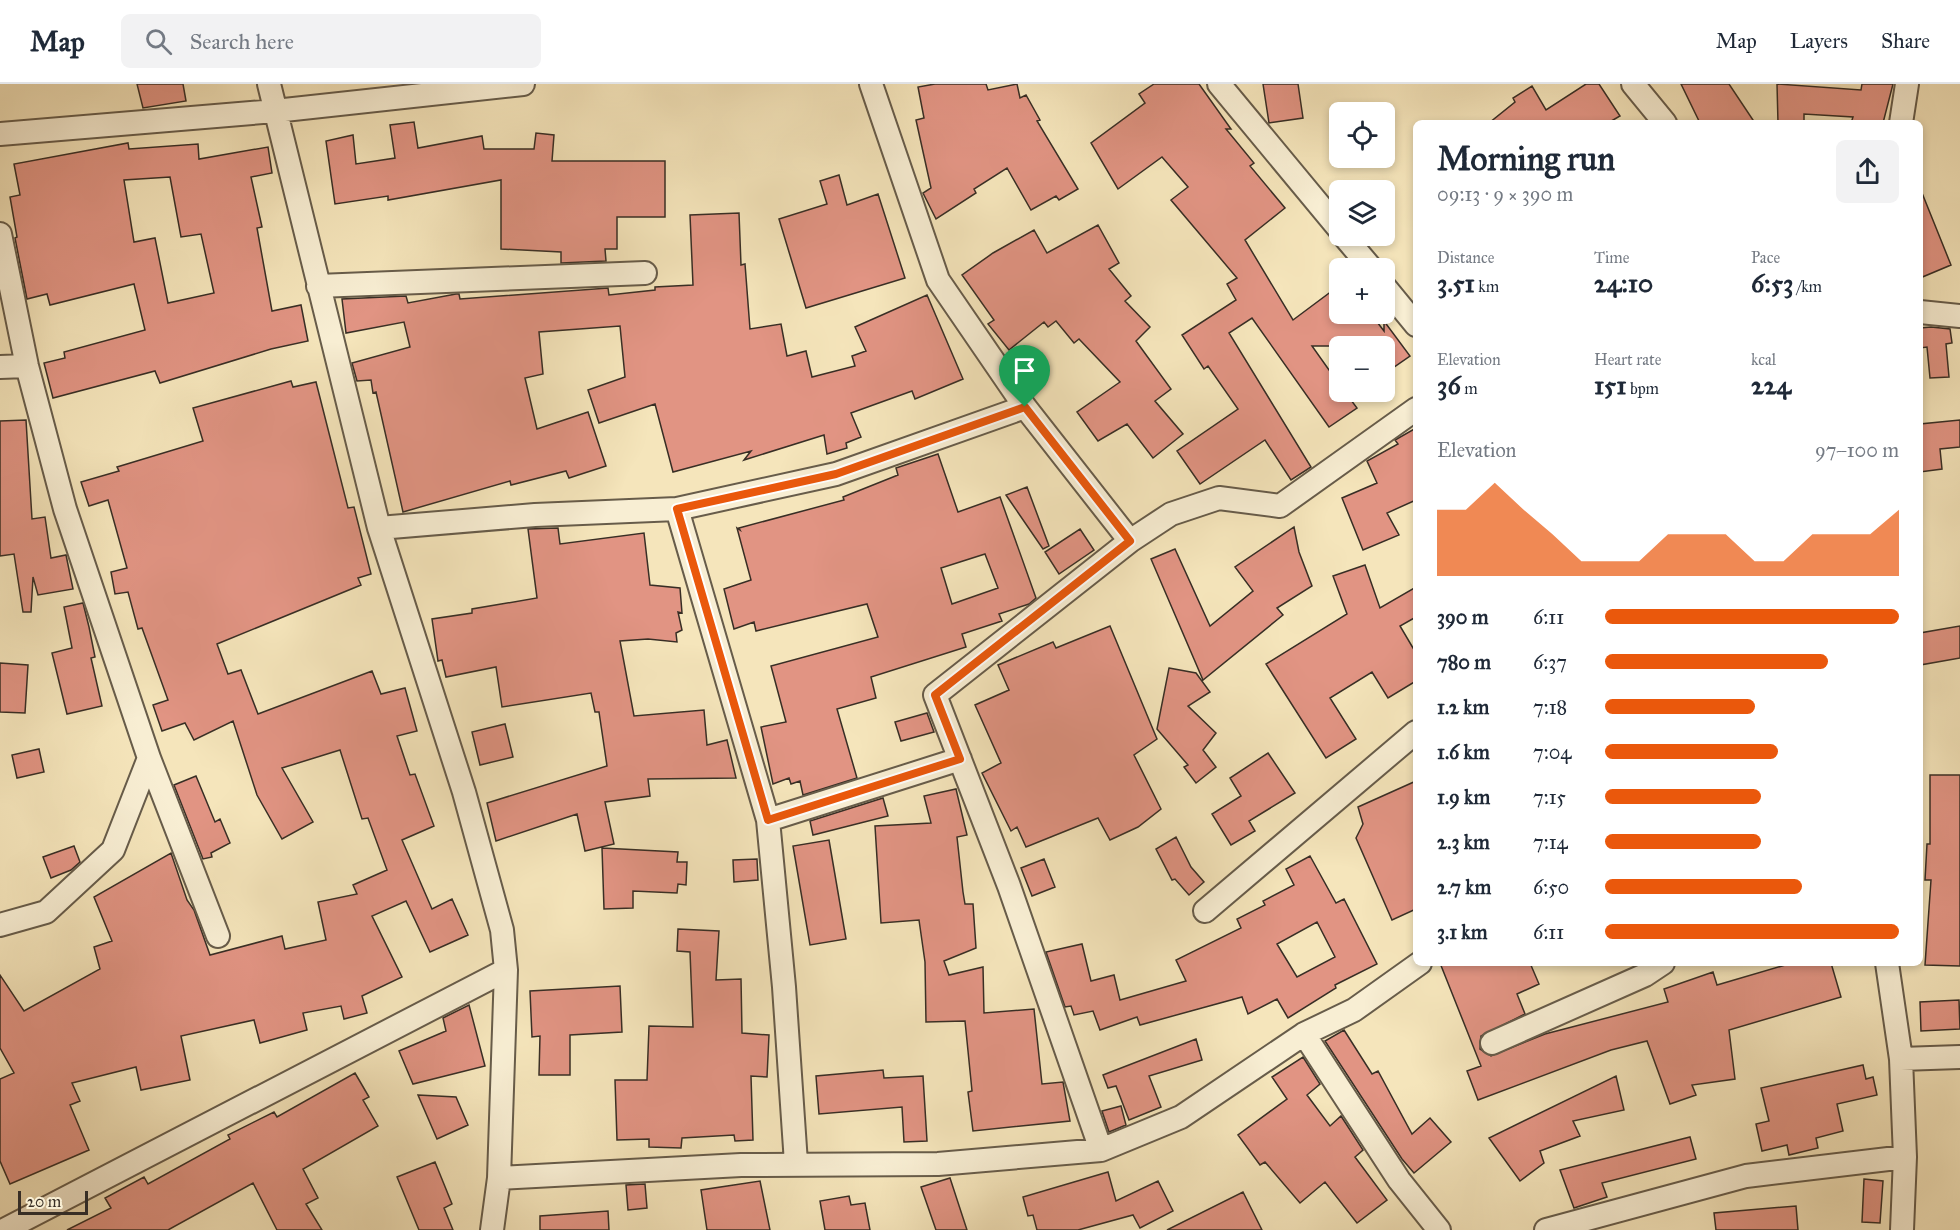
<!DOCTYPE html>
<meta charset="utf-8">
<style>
:root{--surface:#fff;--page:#f2f2f3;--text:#1f2937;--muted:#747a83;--line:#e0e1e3;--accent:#ea580c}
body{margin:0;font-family:"IM FELL Great Primer",serif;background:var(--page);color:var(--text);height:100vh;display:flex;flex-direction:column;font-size:22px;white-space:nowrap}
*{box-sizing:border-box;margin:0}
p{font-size:20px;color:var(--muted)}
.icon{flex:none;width:33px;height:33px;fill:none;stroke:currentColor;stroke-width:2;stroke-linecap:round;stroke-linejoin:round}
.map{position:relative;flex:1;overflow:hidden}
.side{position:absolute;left:1413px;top:36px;width:510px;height:846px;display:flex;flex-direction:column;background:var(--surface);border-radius:9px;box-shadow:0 3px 9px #0003}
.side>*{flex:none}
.fabs{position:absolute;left:1329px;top:18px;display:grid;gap:12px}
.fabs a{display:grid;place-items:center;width:66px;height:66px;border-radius:9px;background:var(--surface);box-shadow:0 3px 9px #0003;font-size:30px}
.scale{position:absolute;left:18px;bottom:15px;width:70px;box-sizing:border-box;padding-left:6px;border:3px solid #382e25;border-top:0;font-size:16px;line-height:21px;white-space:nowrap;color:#382e25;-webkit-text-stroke:4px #f8eed3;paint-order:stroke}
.pin{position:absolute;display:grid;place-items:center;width:51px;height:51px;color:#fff;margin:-62px -26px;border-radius:50% 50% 50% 0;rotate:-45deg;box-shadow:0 0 6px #0007}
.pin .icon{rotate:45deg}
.round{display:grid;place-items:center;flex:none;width:63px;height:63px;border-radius:9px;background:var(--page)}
.headline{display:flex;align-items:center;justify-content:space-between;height:102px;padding:0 24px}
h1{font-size:33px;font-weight:800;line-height:45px}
.metrics{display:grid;grid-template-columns:repeat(3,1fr);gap:9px;height:102px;padding:6px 24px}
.metrics div{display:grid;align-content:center}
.metrics b{font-size:26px;font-weight:800}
.metrics small{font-size:16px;font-weight:400}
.metrics p{font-size:16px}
.chart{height:168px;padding:12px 24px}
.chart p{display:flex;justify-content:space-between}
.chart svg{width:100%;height:108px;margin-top:6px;fill:var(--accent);opacity:.7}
ul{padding:0 24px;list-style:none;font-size:20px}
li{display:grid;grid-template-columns:96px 72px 1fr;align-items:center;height:45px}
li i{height:15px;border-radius:8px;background:var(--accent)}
header{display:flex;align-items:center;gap:36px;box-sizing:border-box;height:84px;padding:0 30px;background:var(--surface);border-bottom:2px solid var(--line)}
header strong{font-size:28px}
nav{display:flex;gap:33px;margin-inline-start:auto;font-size:21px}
.search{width:420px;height:54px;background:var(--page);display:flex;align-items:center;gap:15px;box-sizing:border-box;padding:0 21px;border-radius:9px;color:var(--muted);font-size:22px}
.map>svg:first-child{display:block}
.building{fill:#e19483;stroke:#382e25;stroke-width:1.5;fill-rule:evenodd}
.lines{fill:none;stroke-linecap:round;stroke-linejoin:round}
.street-casing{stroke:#675c4a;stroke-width:26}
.street{stroke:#f8eed3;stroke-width:22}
.route-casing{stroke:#fff;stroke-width:12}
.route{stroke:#ea580c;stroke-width:8}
</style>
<header>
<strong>Map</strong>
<div class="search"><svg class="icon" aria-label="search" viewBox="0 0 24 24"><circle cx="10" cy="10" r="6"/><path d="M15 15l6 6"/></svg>Search here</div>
<nav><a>Map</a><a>Layers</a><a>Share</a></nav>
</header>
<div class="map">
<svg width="1960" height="1146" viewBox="0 0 1960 1146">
<rect width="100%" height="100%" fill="#f5e5bb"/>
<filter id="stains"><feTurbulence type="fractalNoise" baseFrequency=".00333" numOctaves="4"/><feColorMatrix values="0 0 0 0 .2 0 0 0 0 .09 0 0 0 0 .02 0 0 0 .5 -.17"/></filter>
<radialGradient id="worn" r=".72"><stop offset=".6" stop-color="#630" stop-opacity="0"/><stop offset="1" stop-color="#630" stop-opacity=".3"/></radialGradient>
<path class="building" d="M 137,0 L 183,0 L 186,17 L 143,24 Z
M 935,0 L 986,0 L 988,6 L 1017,0 L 1020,14 L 1026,11 L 1040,36 L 1037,37 L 1078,105 L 1059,116 L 1056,112 L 1031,126 L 1007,84 L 974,105 L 976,109 L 936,135 L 923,109 L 931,104 L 916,36 L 924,34 L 918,3 Z
M 1154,0 L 1199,0 L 1231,45 L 1226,45 L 1254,79 L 1250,82 L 1285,124 L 1245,156 L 1293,236 L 1340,201 L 1340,230 L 1371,230 L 1384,247 L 1384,237 L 1410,272 L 1384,290 L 1384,262 L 1312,262 L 1339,300 L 1340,308 L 1345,308 L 1357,324 L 1329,343 L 1252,234 L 1229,249 L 1311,383 L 1291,396 L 1265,356 L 1200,400 L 1177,367 L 1238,325 L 1208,282 L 1204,285 L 1182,251 L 1236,216 L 1227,200 L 1237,194 L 1171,116 L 1188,103 L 1162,73 L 1118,105 L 1091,59 L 1145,19 L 1139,10 Z
M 1263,0 L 1298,0 L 1303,34 L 1269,39 Z
M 1586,0 L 1599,0 L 1620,32 L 1608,39 L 1489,39 L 1515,18 L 1513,14 L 1532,2 L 1546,26 Z
M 1681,0 L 1729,0 L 1755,39 L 1700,39 Z
M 1777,0 L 1861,6 L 1862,0 L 1893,0 L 1883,39 L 1851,39 L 1853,33 L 1804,30 L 1804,39 L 1778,39 Z
M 414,38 L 418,64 L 482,52 L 484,65 L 534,65 L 536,49 L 554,51 L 552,77 L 665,77 L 665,133 L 617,133 L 617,165 L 605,165 L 606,177 L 561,179 L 561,168 L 501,165 L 501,96 L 388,116 L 388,112 L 335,120 L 326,57 L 353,51 L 356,80 L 395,74 L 390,41 Z
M 128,59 L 129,65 L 198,60 L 199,75 L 268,63 L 272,89 L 251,93 L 262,143 L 257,144 L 272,227 L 301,221 L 308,257 L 271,265 L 160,299 L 155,287 L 53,314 L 44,279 L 65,274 L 64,268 L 145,246 L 134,200 L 50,221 L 47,210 L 27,215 L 15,154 L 17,153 L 10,113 L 20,111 L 14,80 ZM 170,93 L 181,153 L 201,150 L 214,209 L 168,219 L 155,154 L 134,158 L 124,96 Z
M 839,91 L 847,121 L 878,110 L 905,194 L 806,224 L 779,135 L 827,120 L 820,97 Z
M 1920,104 L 1951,181 L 1920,194 Z
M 739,129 L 741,181 L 745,180 L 750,245 L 781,240 L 787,272 L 806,267 L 812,293 L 855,282 L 852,272 L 866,267 L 855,243 L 927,211 L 963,295 L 915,315 L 912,307 L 851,329 L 861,353 L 846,359 L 847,364 L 827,370 L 824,351 L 744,376 L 751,367 L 673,388 L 655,320 L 599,339 L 588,306 L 625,293 L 620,242 L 539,248 L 543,290 L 525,294 L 537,345 L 588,328 L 606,382 L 569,394 L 566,387 L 511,401 L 510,397 L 403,428 L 376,308 L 373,309 L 371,296 L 357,297 L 352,279 L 410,263 L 404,238 L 346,249 L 342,215 L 406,212 L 408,219 L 456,210 L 459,210 L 460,215 L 608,204 L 609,211 L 655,206 L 655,203 L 693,201 L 690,131 Z
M 1098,141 L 1119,179 L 1109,185 L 1131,212 L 1125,217 L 1150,243 L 1136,257 L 1171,305 L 1155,317 L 1183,350 L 1153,374 L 1127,340 L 1098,357 L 1077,328 L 1120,298 L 1079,255 L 1074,259 L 1056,237 L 1048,243 L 1044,238 L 1009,266 L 988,240 L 994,236 L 962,191 L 993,169 L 1034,146 L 1047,169 Z
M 1931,243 L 1950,245 L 1952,259 L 1946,260 L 1949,293 L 1930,294 L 1927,263 L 1920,264 L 1920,244 Z
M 291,297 L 293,303 L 316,298 L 348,424 L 354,423 L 371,490 L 358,494 L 361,501 L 217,560 L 228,590 L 241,586 L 258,630 L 372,587 L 381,610 L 405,604 L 417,647 L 397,652 L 410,691 L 415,690 L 434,742 L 402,756 L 432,825 L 452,815 L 468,851 L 430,868 L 406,817 L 372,832 L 402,893 L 362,912 L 367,929 L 344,935 L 341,922 L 303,929 L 307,946 L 260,959 L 254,936 L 181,952 L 190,996 L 141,1006 L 136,983 L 72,999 L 80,1017 L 70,1021 L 89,1066 L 10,1100 L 0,1077 L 0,995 L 14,989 L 0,964 L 0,891 L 24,927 L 100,885 L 94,863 L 112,857 L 94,813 L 171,769 L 187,816 L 194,826 L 210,871 L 282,852 L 285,865 L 326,856 L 318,818 L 357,810 L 353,801 L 387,786 L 368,734 L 362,735 L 340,666 L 282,684 L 313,738 L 282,755 L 257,711 L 233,637 L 194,656 L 185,639 L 162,647 L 153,621 L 168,616 L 142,544 L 138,545 L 128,508 L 115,510 L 111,488 L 127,484 L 108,416 L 89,422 L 81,398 L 119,387 L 117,383 L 203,357 L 193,324 Z
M 26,336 L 32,435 L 45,433 L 51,474 L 66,471 L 73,505 L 38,511 L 33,493 L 31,528 L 23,528 L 14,470 L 0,472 L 0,337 Z
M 1960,336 L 1960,363 L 1940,365 L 1942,385 L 1920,388 L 1920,340 Z
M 1416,344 L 1416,416 L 1387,429 L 1399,451 L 1363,466 L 1342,414 L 1377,399 L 1367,377 L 1398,360 L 1395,356 Z
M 938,370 L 958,428 L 1000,413 L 1036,514 L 1029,520 L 999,530 L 1002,537 L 962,550 L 966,563 L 871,593 L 876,614 L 837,625 L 857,694 L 803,711 L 800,697 L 791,700 L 789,694 L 773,700 L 761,643 L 786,638 L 771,582 L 878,553 L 867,520 L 756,547 L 754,538 L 734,545 L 724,505 L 751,496 L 737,444 L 740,446 L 739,444 L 844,416 L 843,413 L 898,391 L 896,384 ZM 985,470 L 998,504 L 952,520 L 941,484 Z
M 1027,403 L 1049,462 L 1043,465 L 1006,411 Z
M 1294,443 L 1299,468 L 1312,502 L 1277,524 L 1283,531 L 1203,596 L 1151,475 L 1175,465 L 1210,542 L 1253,507 L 1235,483 Z
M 558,444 L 560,460 L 644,449 L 650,501 L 680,504 L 682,529 L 678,528 L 682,546 L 676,549 L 677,558 L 648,555 L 620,557 L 634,632 L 704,626 L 707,661 L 727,656 L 736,694 L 648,695 L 650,712 L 605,718 L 614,760 L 585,767 L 577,730 L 496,757 L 487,719 L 607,682 L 599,628 L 595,628 L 591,609 L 502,623 L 496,583 L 446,593 L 442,576 L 438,577 L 432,535 L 472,529 L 472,525 L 537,514 L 528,445 Z
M 1080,445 L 1094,466 L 1059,490 L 1045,468 Z
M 1365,481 L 1380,524 L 1416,503 L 1416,533 L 1400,542 L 1416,569 L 1416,597 L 1388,614 L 1372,588 L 1330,614 L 1356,655 L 1326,674 L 1266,580 L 1347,530 L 1333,492 Z
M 83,519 L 89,543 L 95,573 L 91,574 L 102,622 L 67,630 L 52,569 L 72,564 L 64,523 Z
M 1110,542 L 1157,655 L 1134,671 L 1161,725 L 1138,743 L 1110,756 L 1098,734 L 1026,763 L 1017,743 L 1011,747 L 982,689 L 1001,679 L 975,621 L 1009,606 L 998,581 L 1053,558 L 1056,564 Z
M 1960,542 L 1960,574 L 1920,581 L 1920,549 Z
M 0,579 L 28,581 L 25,629 L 0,628 Z
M 1169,584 L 1196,589 L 1210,608 L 1188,622 L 1216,649 L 1203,666 L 1216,683 L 1196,699 L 1184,683 L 1188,681 L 1157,645 Z
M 927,629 L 934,648 L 901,657 L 895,638 Z
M 505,640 L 513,673 L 480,681 L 472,648 Z
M 39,665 L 44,688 L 17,694 L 12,671 Z
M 1268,669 L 1295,709 L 1249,737 L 1255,747 L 1231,761 L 1212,730 L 1241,712 L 1230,694 Z
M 1930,691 L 1960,691 L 1960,882 L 1925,881 L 1931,796 L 1925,796 L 1927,760 L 1930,760 Z
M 196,692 L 215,738 L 220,735 L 230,759 L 211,769 L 212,773 L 203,775 L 174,701 Z
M 1416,697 L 1416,825 L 1392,836 L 1356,754 L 1363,740 L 1358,723 Z
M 956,705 L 967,751 L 957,753 L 963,808 L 965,820 L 973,820 L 976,864 L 944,877 L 949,891 L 983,883 L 984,929 L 1034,925 L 1042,1000 L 1063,998 L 1070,1037 L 973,1047 L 968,1008 L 972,1007 L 965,937 L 926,938 L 925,878 L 919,836 L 881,839 L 875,742 L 931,739 L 924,712 Z
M 883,714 L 888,732 L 813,751 L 810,737 Z
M 1176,753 L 1191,783 L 1204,798 L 1189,811 L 1175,795 L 1172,796 L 1156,765 Z
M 829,756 L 846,855 L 810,861 L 793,762 Z
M 74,762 L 80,778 L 71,786 L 51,794 L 43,773 Z
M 602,764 L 678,768 L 677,778 L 687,778 L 686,801 L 678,800 L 677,809 L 633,807 L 633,824 L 604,825 Z
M 1310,772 L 1336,819 L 1344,815 L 1377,880 L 1335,901 L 1336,904 L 1288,934 L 1277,915 L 1248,930 L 1242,913 L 1140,941 L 1137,933 L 1100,946 L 1093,927 L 1074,931 L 1071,922 L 1065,923 L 1046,868 L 1082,860 L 1091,897 L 1114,891 L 1120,916 L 1186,897 L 1176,876 L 1241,844 L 1237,835 L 1265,821 L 1263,817 L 1294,801 L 1286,785 ZM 1317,838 L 1335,873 L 1297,893 L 1277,860 Z
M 757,775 L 758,796 L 734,798 L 733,776 Z
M 1044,775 L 1055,803 L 1032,812 L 1021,784 Z
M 678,845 L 719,847 L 716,896 L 741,895 L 742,949 L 769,951 L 767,993 L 751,992 L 753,1056 L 735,1057 L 734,1051 L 682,1054 L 681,1064 L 649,1063 L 649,1055 L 617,1056 L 615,996 L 647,996 L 649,942 L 693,943 L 690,868 L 677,867 Z
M 1440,879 L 1530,879 L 1539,900 L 1517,910 L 1525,930 L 1481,952 L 1480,965 L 1491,972 L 1545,950 L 1668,918 L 1664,905 L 1713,888 L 1717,901 L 1792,879 L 1831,879 L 1841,913 L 1729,946 L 1735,995 L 1692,1001 L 1696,1011 L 1670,1020 L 1647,957 L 1611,966 L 1478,1016 L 1467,987 L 1481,982 Z
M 620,902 L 622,948 L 570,951 L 570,991 L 539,991 L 540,952 L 532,953 L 530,907 Z
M 1959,916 L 1960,945 L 1921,947 L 1920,918 Z
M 469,921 L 485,982 L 413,1000 L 399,967 L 446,947 L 443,934 Z
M 1344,946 L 1372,990 L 1378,987 L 1412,1050 L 1430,1034 L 1451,1058 L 1414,1089 L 1402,1075 L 1325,957 Z
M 1196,955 L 1202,976 L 1149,992 L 1161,1023 L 1129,1036 L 1116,1002 L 1108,1004 L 1103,991 Z
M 1303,973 L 1320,1000 L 1307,1011 L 1330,1042 L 1341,1032 L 1363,1066 L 1355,1073 L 1387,1116 L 1357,1139 L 1325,1098 L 1300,1119 L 1265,1078 L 1260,1081 L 1238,1051 L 1287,1015 L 1272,993 Z
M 1863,981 L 1866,995 L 1873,993 L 1877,1011 L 1837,1020 L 1843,1047 L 1816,1054 L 1818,1064 L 1789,1071 L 1787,1061 L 1762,1067 L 1756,1040 L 1769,1037 L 1761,1004 Z
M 883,986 L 884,994 L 923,992 L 927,1057 L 904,1058 L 902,1023 L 819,1030 L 816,992 Z
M 355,989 L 369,1013 L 363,1016 L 378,1042 L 303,1085 L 318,1114 L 306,1120 L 322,1146 L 277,1146 L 253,1099 L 168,1146 L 67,1146 L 111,1124 L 105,1114 L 144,1093 L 148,1100 L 230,1055 L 228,1051 L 274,1028 L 277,1033 Z
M 1616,992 L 1624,1026 L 1573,1037 L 1580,1052 L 1540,1067 L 1544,1079 L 1520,1097 L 1489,1054 Z
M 418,1011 L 456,1013 L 468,1041 L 437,1055 Z
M 1121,1022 L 1126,1041 L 1109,1048 L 1102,1027 Z
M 1690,1053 L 1696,1075 L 1602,1099 L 1607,1113 L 1574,1124 L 1560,1086 Z
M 435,1078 L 452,1120 L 444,1124 L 453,1146 L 419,1146 L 397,1093 Z
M 1108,1088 L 1116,1117 L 1158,1097 L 1173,1127 L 1140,1144 L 1133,1131 L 1078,1146 L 1037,1146 L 1033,1131 L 1028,1132 L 1023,1113 Z
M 950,1094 L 967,1146 L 936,1146 L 921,1103 Z
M 1864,1095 L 1883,1097 L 1880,1139 L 1862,1138 Z
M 760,1097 L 770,1146 L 707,1146 L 701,1106 Z
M 645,1100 L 647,1124 L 628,1126 L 626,1101 Z
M 1243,1108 L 1262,1146 L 1167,1146 Z
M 849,1112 L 851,1121 L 865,1119 L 870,1146 L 825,1146 L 820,1117 Z
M 1796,1122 L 1798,1146 L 1716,1146 L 1714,1129 Z
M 608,1127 L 609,1146 L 540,1146 L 540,1132 Z"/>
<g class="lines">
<defs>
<path id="street" d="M 269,0 L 379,444 L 464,708 L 502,846 L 506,886 L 499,1094 L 492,1146
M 871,0 L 938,196 L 1025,323 L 1130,457 L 935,611 L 1009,802 L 1101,1066
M 1219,0 L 1340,146
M 1633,0 L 1665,39
M 1901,39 L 1907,0
M 0,50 L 275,27 L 523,0
M 0,150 L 27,282 L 65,425 L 149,674 L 113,766 L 46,828 L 0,841
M 1344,152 L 1371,184
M 318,202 L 645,189
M 1384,202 L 1416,241
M 1920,228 L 1960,232
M 0,283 L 27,282
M 677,425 L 768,736 L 784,903 L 796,1079
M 379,444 L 535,431 L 677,425 L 836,390 L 1025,323
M 1130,457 L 1171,430 L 1219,414 L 1280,422 L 1416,325
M 149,674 L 218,852
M 768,736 L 960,675
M 1205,827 L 1416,648
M 1887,879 L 1901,975 L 1905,1073 L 1902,1146
M 1304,950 L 1399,1096 L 1439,1146
M 1492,959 L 1645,891 L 1663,879
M 1901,975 L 1960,973
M 499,1094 L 741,1081 L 938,1080 L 1101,1066 L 1181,1033 L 1304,950 L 1354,926 L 1420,879
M 4,1146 L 506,886
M 1546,1146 L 1746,1092 L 1905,1073"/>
</defs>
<use href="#street" class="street-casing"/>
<use href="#street" class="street"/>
</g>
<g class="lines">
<defs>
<path id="route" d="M 1025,323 L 1130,457 L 935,611 L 960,675 L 768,736 L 677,425 L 836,390 Z"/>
</defs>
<use href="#route" class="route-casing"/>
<use href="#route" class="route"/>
</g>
<rect width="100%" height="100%" filter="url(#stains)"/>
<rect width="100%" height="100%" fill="url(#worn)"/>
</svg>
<div class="fabs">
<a><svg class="icon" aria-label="locate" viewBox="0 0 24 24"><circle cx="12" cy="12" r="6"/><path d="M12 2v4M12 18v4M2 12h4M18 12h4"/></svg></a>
<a><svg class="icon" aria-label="layers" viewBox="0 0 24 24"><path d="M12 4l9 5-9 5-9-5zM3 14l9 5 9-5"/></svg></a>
<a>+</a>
<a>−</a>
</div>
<div class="scale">20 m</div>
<div class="pin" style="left:1025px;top:323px;background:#1e9e55"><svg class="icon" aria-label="arrive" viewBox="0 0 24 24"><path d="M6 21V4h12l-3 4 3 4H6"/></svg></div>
<section class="side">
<div class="headline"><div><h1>Morning run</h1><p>09:13 · 9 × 390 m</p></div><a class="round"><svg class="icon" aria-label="share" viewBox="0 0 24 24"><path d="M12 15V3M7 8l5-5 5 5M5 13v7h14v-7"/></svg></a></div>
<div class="metrics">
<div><p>Distance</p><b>3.51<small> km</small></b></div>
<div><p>Time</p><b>24:10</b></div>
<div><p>Pace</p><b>6:53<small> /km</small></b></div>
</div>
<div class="metrics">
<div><p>Elevation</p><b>36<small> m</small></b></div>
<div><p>Heart rate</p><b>151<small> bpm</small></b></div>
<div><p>kcal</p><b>224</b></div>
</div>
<div class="chart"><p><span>Elevation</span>97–100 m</p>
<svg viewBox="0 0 160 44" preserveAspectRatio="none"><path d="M0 44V17L10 17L20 6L30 17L40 27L50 38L60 38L70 38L80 27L90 27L100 27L110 38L120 38L130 27L140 27L150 27L160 17V44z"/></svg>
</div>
<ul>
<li><b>390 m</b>6:11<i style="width:100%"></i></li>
<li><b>780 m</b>6:37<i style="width:76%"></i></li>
<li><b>1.2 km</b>7:18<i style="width:51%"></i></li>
<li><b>1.6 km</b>7:04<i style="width:59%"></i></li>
<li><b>1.9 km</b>7:15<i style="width:53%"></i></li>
<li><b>2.3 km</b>7:14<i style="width:53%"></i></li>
<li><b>2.7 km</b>6:50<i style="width:67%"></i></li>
<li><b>3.1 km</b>6:11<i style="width:100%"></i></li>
</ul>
</section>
</div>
